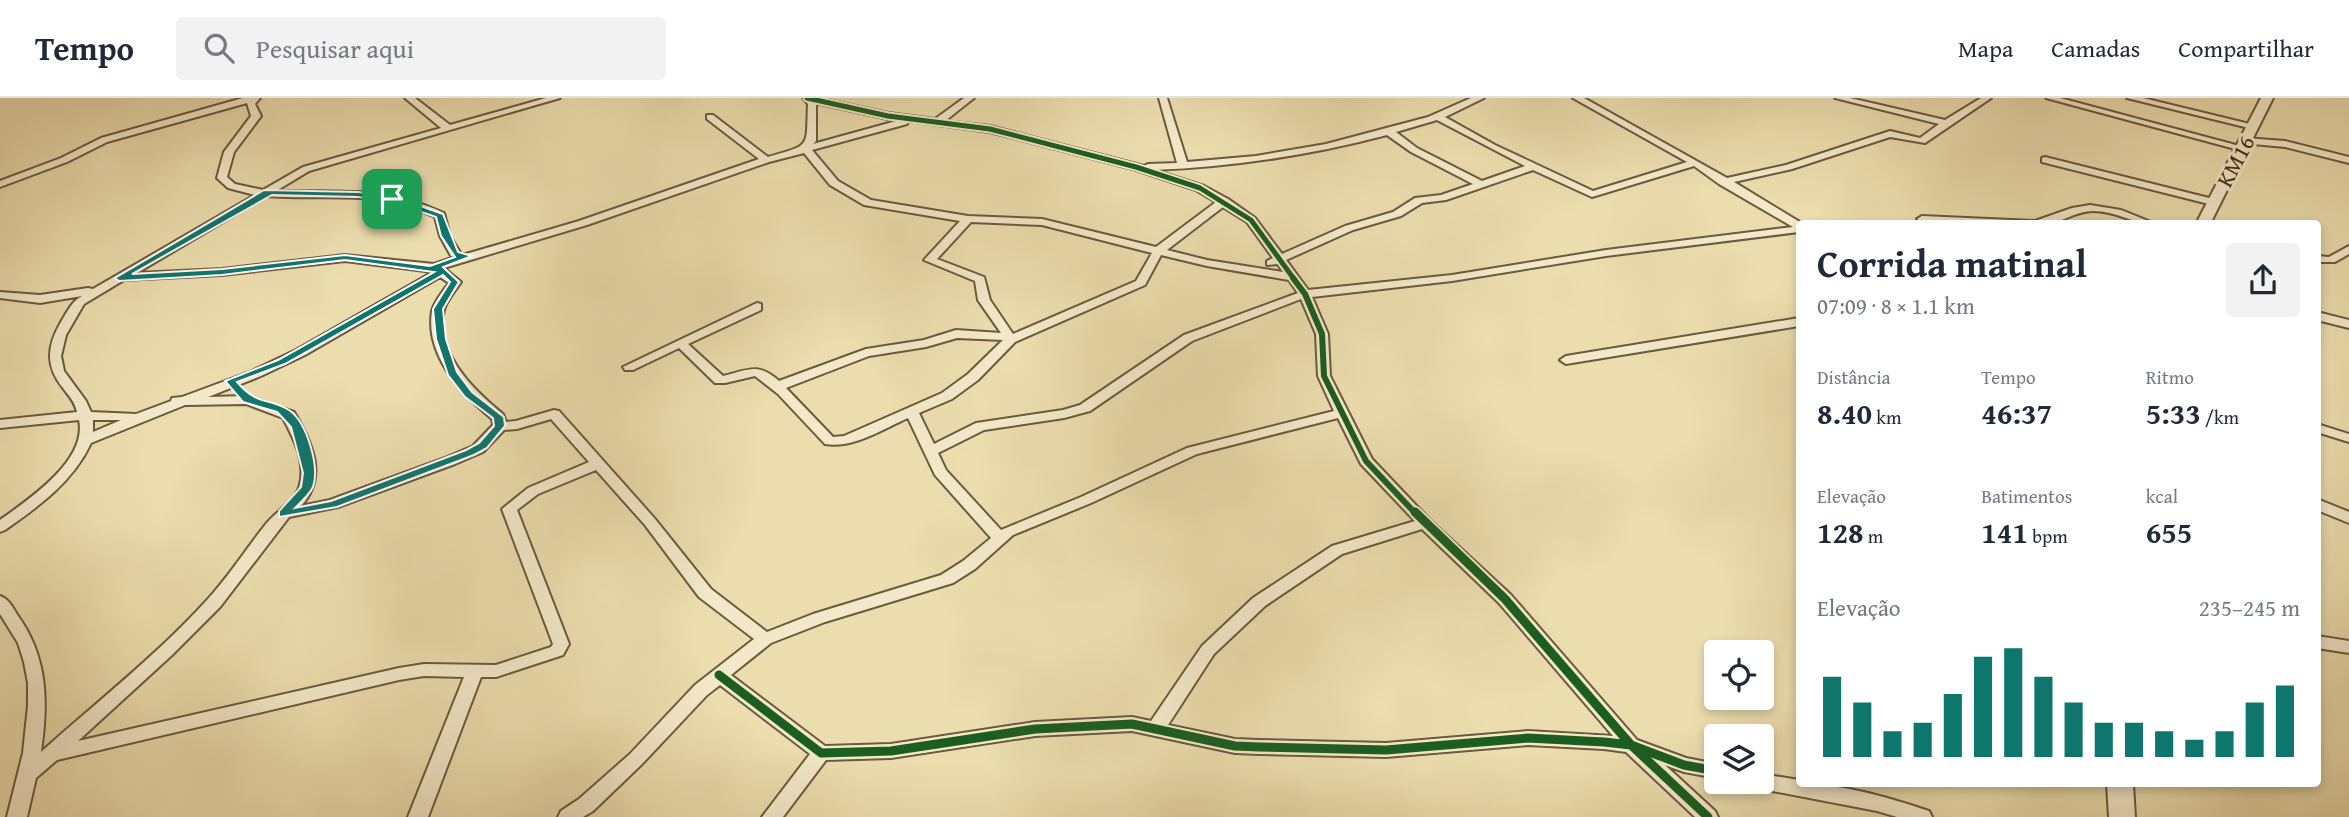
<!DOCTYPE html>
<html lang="pt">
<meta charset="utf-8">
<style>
:root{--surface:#fff;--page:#f2f2f3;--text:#1f2937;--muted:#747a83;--line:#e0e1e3;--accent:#0f766e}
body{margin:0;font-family:"Gentium Book Plus",serif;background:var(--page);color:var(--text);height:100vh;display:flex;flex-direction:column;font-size:26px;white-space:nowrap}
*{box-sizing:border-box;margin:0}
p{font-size:23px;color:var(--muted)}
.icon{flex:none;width:38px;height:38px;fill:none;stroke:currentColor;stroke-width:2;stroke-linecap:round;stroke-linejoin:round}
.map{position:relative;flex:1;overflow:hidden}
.sheet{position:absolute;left:1796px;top:122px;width:525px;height:567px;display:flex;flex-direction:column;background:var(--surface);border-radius:7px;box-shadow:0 4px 10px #0003}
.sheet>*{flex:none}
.tools{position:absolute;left:1704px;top:542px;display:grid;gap:14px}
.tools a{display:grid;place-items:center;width:70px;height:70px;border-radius:7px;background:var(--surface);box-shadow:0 4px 10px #0003;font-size:35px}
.pin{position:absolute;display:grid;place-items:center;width:60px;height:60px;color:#fff;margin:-30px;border-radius:14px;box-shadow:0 4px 10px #0006}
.round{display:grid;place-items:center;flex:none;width:74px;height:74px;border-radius:7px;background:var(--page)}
.overview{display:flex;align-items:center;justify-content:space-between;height:119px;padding:0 21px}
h1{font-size:38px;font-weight:700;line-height:52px}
.figures{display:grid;grid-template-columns:repeat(3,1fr);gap:10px;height:119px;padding:7px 21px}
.figures div{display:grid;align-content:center}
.figures b{font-size:30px;font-weight:700}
.figures small{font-size:19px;font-weight:400}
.figures p{font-size:19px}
.chart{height:196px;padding:14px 21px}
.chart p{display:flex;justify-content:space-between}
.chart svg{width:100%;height:126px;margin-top:7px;stroke:var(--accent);stroke-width:6}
header{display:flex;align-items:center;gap:42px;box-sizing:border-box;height:98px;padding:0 35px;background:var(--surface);border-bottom:2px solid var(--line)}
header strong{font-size:33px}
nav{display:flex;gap:38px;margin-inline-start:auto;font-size:24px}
.search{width:490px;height:63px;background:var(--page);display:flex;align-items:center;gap:18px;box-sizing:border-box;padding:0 24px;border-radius:7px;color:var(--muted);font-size:26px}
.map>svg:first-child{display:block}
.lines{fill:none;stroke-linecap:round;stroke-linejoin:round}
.minor-casing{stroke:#6b5a3d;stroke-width:4}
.tertiary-casing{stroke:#6b5a3d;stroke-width:4}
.minor{fill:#f3e9ca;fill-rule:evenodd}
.tertiary{fill:#f3e9ca;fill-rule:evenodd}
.cycleway-far2-casing{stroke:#f3e9ca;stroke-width:9}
.cycleway-far1-casing{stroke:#f3e9ca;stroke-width:10}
.cycleway-casing{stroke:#f3e9ca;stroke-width:13}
.cycleway-far2{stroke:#1b5e20;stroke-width:5}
.cycleway-far1{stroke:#1b5e20;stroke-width:6}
.cycleway{stroke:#1b5e20;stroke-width:9}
.route{fill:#0f766e;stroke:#fff;stroke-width:2;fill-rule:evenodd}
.labels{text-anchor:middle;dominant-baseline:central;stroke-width:6;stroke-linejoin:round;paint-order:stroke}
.far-street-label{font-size:23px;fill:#402f17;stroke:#f3e9ca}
</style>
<header>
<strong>Tempo</strong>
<div class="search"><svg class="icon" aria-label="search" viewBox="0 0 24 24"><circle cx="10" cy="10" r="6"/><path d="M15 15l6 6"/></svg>Pesquisar aqui</div>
<nav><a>Mapa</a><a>Camadas</a><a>Compartilhar</a></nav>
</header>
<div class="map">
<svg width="2349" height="719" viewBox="0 0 2349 719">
<rect width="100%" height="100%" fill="#ecddae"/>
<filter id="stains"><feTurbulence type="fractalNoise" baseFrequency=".00286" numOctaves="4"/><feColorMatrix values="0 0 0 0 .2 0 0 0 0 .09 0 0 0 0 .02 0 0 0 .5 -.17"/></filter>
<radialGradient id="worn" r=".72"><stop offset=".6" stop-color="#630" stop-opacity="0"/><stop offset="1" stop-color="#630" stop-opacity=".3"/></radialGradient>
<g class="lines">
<defs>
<path id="minor" d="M 243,0 L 260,0 L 255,6 L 261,18 L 234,54 L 227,79 L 235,86 L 263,92 L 303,69 L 441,30 L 405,0 L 415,0 L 450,27 L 546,0 L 560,0 L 309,73 L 276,93 C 339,95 383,87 444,115 L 450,138 L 461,156 L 459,158 L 579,123 L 759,61 L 707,21 L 707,17 L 713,17 L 768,59 C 812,46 806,51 808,6 L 803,0 L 819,0 L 888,15 L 935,21 L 964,0 L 974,0 L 945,23 L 990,28 L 1144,68 L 1148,66 L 1177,65 L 1159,0 L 1167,0 L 1187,64 L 1256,58 L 1326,46 L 1428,19 L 1471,0 L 1484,0 L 1445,19 L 1495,47 L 1593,93 L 1687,64 L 1573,0 L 1584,0 L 1727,80 L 1786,67 L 1890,33 L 1920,40 L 1939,26 L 1835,0 L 1850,0 L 1945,22 L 1981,0 L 1991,0 L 1925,45 L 1890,39 L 1792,71 L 1734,84 L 1803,126 L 1799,126 L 1799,134 L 1606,158 L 1452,183 L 1312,199 L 1328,236 L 1330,278 L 1372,361 L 1430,422 L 1511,497 L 1637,642 L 1686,660 L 1717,666 L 1717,680 L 1684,674 L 1665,667 L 1715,713 L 1718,719 L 1695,719 L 1626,654 L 1604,651 L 1528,647 L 1386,659 L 1259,656 L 1235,655 L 1132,633 L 1035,638 L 891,660 L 826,662 L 783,719 L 762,719 L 810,656 L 720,587 L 707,597 L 642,666 L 593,713 L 583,719 L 558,719 L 561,713 L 579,701 L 630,656 L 695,587 L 754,541 L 699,499 L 645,427 L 596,372 L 538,396 L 517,412 L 569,546 L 563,557 L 496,579 L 481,579 L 428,719 L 408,719 L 464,579 L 424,578 L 399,582 L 57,662 L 36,680 L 27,719 L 7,719 L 23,655 L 28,608 L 28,585 L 24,564 L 18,545 L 0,516 L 0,498 C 9,501 13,510 18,518 C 48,560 48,604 41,654 C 97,604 157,557 207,502 C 229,478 246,451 266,426 C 276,413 297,402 300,386 C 306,362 293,340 283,320 L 246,306 L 185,307 L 91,345 C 73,384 39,408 5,432 L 0,434 L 0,422 C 28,402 88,362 79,322 L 0,330 L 0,322 L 77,314 C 75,304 69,298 63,290 C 45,268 47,248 61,224 C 67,214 72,203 82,198 L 40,205 L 0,200 L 0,194 L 40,197 L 88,190 L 93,191 L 255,97 L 228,90 L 217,80 L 224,54 L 251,18 L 247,5 L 107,44 L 67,64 L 0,89 L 0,83 L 61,60 L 101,40 ZM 816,5 L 888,21 L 900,22 L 813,46 L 816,43 ZM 1437,22 L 1525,68 L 1482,83 L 1417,50 L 1396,34 ZM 908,23 L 990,34 L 1133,71 L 1196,92 L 1216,104 L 1156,149 L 1042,121 L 968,118 L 871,102 L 838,83 L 812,52 L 907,26 ZM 1387,37 L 1411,54 L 1473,86 L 1441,97 L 1415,100 L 1393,114 L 1345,128 L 1282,156 L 1255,120 L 1228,101 L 1204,88 L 1154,72 C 1233,69 1311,57 1387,37 ZM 804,55 L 830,87 L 864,107 L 960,123 L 924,162 L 975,183 L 978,202 L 1001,235 L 956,232 L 924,242 L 866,251 L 779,283 C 757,264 749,272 723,278 L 688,246 L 761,212 L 761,206 L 757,205 L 623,269 L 625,272 L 633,272 L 679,250 L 715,285 L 725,285 L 755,278 L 778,296 L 825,346 C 853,351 883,331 908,320 L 935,377 L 991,440 L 963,463 L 941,477 L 813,516 L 767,534 L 711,491 L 655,421 L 559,313 L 554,312 L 516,323 L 506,324 L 503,316 C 474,293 434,254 444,212 C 446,203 456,192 461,184 L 444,170 L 587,127 L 769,64 ZM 1694,68 L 1719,86 L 1793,129 L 1606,152 L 1452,177 L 1308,192 L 1286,162 L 1353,132 L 1401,118 L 1422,105 L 1446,102 L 1533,72 L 1592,99 ZM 267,98 C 329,103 375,90 435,119 L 440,138 L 451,158 L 455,159 L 434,166 L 345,157 L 222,171 L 137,175 ZM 1223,109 L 1247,124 L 1273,160 L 1267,163 L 1267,167 L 1278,166 L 1283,174 L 1207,162 L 1167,152 ZM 971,124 L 1042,127 L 1152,155 L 1136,183 L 1013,236 L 990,202 L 984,179 L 937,161 ZM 1161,157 L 1207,168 L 1289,182 L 1298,195 L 1184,237 L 1080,307 L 1063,312 L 976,325 L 934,346 L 919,315 L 952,301 L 978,282 L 1015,244 L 1145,187 ZM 345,163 L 433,174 L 296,252 L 252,273 L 182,299 L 172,300 L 171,303 L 136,316 L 91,314 L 86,303 L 64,273 L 61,258 L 66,237 L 84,206 L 124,182 L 222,177 ZM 440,179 L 449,185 C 443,193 434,204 432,213 C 425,258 461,295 492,321 L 493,327 L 473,348 L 445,360 L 330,402 L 301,408 C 328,379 312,344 294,314 L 247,298 L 208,299 L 261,278 L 305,257 ZM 1301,201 L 1316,236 L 1318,278 L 1334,313 L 1187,350 L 1081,399 L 1001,432 L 946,372 L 938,355 L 984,332 L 1064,320 L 1090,313 L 1192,243 ZM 957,240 L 1003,242 L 968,276 L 942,295 L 844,338 L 833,339 L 786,290 L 869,258 L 926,249 ZM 1338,320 L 1361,366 L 1415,423 L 1332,448 L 1253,500 L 1202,548 L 1151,623 L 1132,619 L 1035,624 L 891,646 L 825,648 L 731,577 L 771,545 L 825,524 L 953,485 L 975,471 L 1013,437 L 1091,405 L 1197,356 ZM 551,321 L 589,364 L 528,390 L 502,411 L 553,546 L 551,549 L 496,567 L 424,566 L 399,570 L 78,643 L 172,557 L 220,509 L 289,419 L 338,409 L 455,366 L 483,354 L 504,332 L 517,331 ZM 93,322 L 121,322 L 93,334 ZM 1422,431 L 1499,505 L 1613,638 L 1528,633 L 1386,645 L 1259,642 L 1235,641 L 1168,627 L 1214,556 L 1265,508 L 1342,456 Z
M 2046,0 L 2060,0 L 2247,50 L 2239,52 Z
M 2127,0 L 2143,0 L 2258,28 L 2253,31 Z
M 2245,40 L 2285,43 L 2349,59 L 2349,65 L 2285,49 L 2242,45 L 2240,43 Z
M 2045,59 L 2217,102 L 2218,104 L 2213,107 L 2042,64 L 2042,60 Z
M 2090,107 L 2121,112 L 2156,126 C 2133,126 2116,113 2093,113 C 2076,113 2063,124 2047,126 C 2009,130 1960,126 1922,124 L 1917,121 L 1922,118 L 2035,123 L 2072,110 Z
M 2349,148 L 2349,156 L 2335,164 L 2317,164 L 2317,158 L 2329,159 Z
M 2317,214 L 2349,222 L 2349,230 L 2317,222 Z
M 1799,220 L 1799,228 L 1566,266 L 1560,262 L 1566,258 Z
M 2317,326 L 2349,336 L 2349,344 L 2317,334 Z
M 2317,401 L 2349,414 L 2349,425 L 2317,412 Z
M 2317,538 L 2349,543 L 2349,555 L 2317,550 Z
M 1762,676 L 1799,682 L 1799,686 C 1843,686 1887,699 1929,713 L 1932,719 L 1897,719 L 1877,713 L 1762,691 L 1755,688 L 1753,684 L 1762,684 Z"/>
<path id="tertiary" d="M 2261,0 L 2273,0 L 2210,126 L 2196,126 Z
M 2107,686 L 2133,686 L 2135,719 L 2109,719 Z"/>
</defs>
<use href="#minor" class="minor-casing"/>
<use href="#tertiary" class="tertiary-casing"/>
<use href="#minor" class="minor"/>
<use href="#tertiary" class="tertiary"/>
<defs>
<path id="cycleway-far2" d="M 807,0 L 888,18 L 990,31 L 1136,69 L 1200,90 L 1251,122 L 1294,181"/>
<path id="cycleway-far1" d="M 1293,180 L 1305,196 L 1322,236 L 1324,278 L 1366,363 L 1416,416"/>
<path id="cycleway" d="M 1415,414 L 1505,501 L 1631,647 L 1708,719
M 719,577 L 821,655 L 891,653 L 1035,631 L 1132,626 L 1235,648 L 1259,649 L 1386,652 L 1528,640 L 1604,644 L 1631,647 L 1684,667 L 1717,673"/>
</defs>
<use href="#cycleway-far2" class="cycleway-far2-casing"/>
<use href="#cycleway-far1" class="cycleway-far1-casing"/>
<use href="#cycleway" class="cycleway-casing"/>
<use href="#cycleway-far2" class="cycleway-far2"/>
<use href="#cycleway-far1" class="cycleway-far1"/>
<use href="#cycleway" class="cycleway"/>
</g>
<path class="route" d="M 264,92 L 358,94 L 395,99 L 443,116 L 458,154 L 472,158 L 443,169 L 459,184 L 443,211 L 446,241 L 457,274 L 472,294 L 504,319 L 505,328 L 487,350 L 474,357 L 337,409 L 279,419 L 279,413 L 301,389 L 303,375 L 291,329 L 277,314 L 243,304 L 225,283 L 278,262 L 434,174 L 345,162 L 222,177 L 119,183 L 115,180 ZM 272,97 L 358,99 L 390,103 L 436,119 L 441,138 L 455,159 L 430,168 L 345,157 L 222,171 L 132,176 ZM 443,177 L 450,184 L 433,211 L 436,241 L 448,277 L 465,299 L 493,320 L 494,328 L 479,345 L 466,352 L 331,403 L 295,410 C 301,404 310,396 313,389 C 320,369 307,324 289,312 C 267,299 258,308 237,284 L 285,266 Z"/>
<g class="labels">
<g class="far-street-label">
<text transform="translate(2235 63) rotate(-62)">KM16</text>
</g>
</g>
<rect width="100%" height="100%" filter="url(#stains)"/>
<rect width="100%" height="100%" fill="url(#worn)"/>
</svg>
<div class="tools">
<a><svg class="icon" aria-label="locate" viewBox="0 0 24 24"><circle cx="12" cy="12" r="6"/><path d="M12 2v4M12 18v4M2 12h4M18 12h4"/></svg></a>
<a><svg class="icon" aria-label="layers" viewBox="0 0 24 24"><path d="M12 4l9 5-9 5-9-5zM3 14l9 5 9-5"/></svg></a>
</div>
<div class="pin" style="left:392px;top:101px;background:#1e9e55"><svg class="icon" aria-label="arrive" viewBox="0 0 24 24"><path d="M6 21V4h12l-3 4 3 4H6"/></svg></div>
<section class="sheet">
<div class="overview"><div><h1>Corrida matinal</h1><p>07:09 · 8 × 1.1 km</p></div><a class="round"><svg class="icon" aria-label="share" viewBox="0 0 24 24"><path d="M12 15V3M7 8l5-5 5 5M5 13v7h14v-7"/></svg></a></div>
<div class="figures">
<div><p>Distância</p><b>8.40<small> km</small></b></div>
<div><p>Tempo</p><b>46:37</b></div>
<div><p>Ritmo</p><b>5:33<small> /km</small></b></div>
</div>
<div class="figures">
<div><p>Elevação</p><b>128<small> m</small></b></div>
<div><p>Batimentos</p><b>141<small> bpm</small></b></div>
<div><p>kcal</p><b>655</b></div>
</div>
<div class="chart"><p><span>Elevação</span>235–245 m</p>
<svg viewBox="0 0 160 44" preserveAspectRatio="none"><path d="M5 44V16M15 44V25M25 44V35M35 44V32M45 44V22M55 44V9M65 44V6M75 44V16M85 44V25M95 44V32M105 44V32M115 44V35M125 44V38M135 44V35M145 44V25M155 44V19"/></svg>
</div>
</section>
</div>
